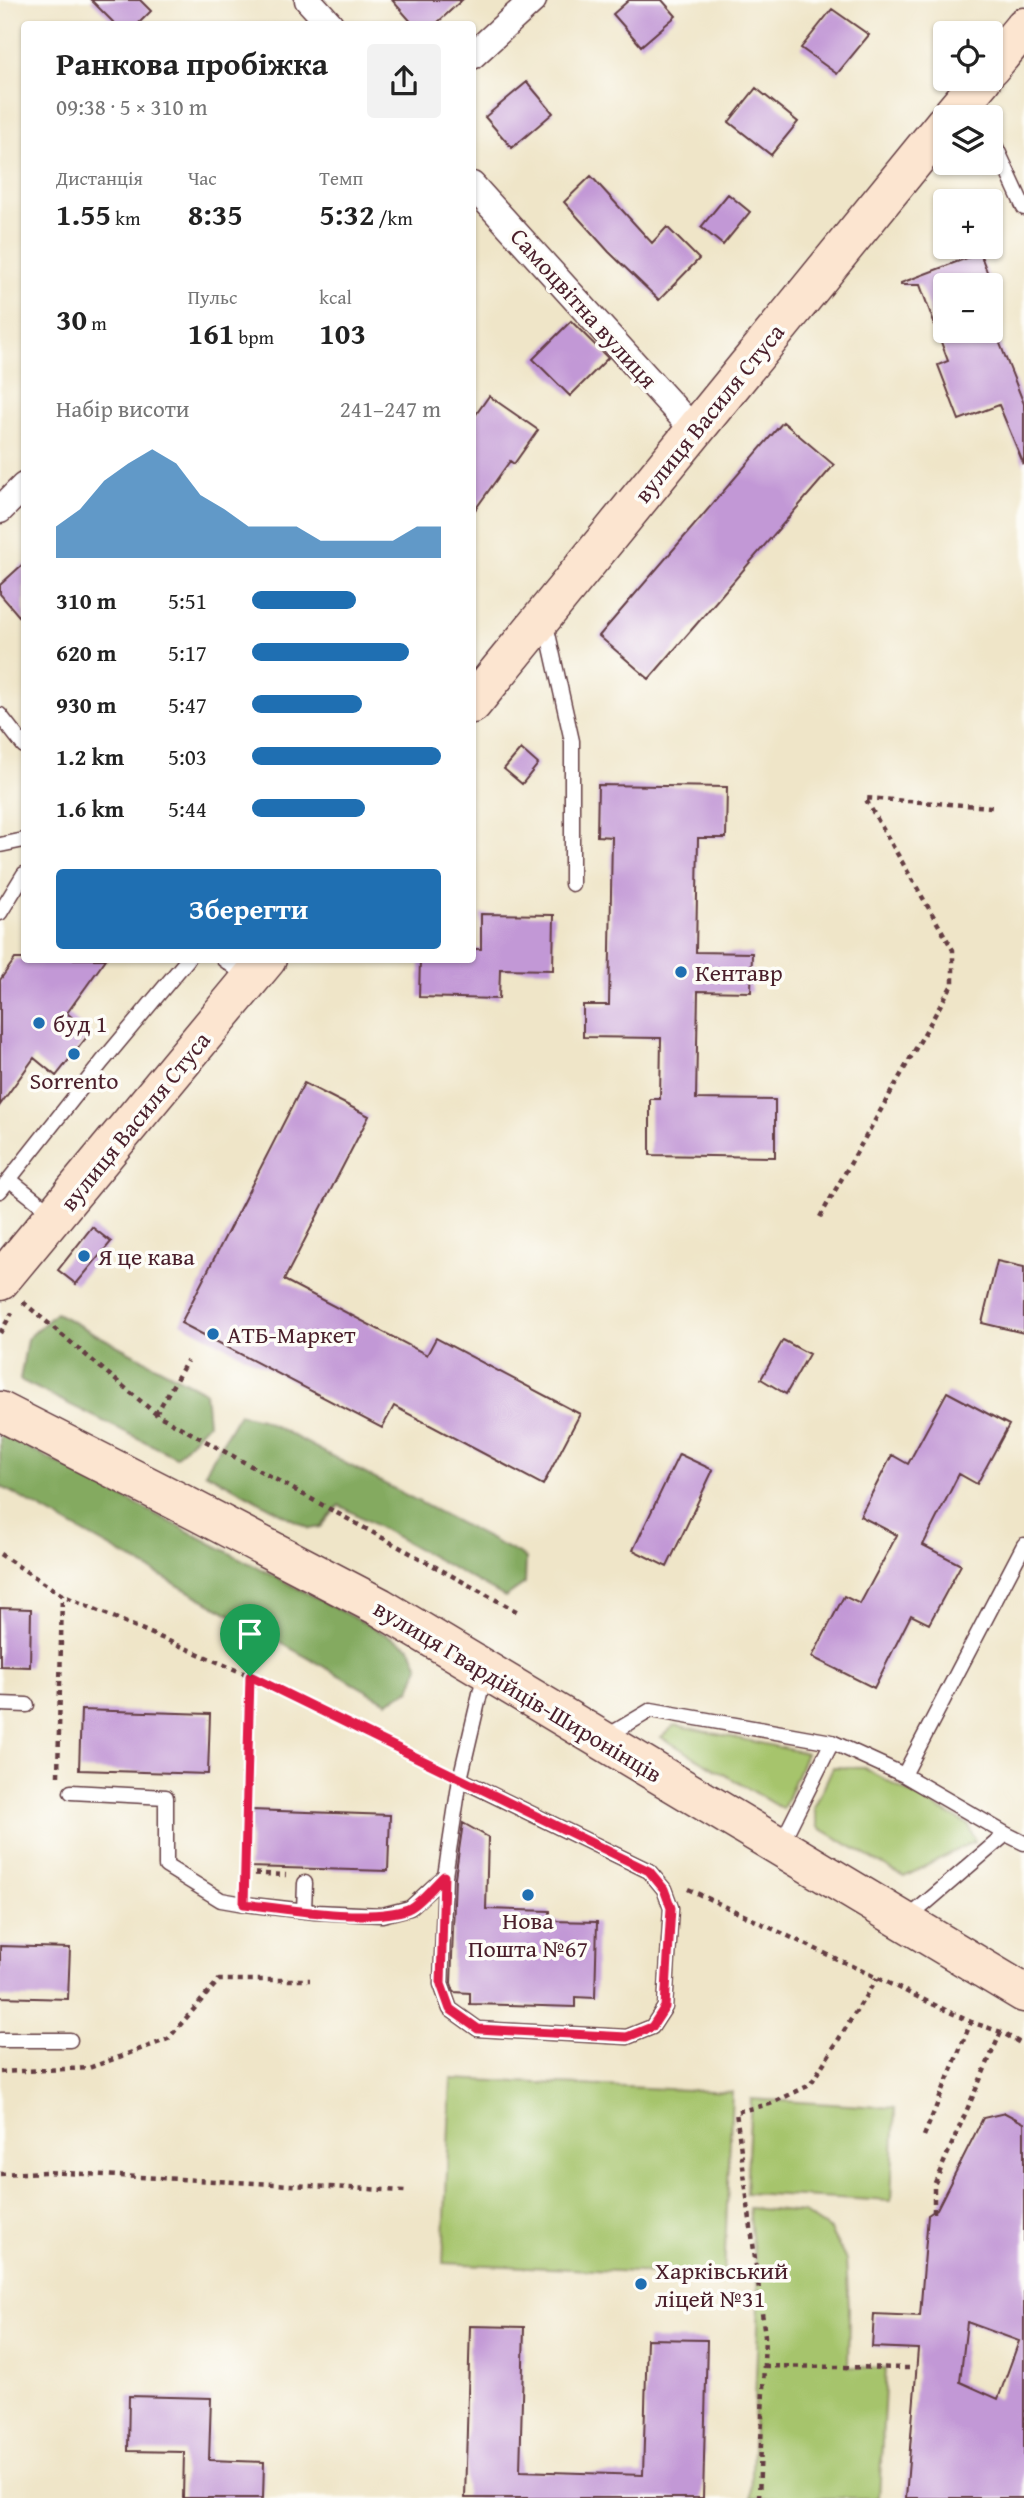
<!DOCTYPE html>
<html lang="uk">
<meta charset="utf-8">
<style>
:root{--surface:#fff;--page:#f2f2f2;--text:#222;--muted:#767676;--accent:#1f6fb2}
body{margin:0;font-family:"Gentium Book Plus",serif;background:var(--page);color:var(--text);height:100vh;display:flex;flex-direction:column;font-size:26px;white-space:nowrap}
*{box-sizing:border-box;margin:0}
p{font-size:23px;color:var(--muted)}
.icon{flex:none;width:38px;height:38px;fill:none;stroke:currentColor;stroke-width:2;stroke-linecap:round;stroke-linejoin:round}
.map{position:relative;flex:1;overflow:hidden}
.drawer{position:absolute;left:21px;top:21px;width:455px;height:942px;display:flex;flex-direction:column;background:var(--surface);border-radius:7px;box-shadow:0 2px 5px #0004}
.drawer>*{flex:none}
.tools{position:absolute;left:933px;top:21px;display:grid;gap:14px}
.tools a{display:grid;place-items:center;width:70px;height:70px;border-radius:7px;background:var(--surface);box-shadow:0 2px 5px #0004;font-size:35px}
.pin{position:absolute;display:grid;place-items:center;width:60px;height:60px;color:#fff;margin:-72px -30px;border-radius:50% 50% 50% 0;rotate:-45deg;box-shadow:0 0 7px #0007}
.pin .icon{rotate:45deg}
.round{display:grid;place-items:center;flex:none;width:74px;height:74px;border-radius:7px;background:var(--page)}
.summary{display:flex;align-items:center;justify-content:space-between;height:119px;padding:0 35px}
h1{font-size:32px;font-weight:700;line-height:52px}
.stats{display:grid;grid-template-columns:repeat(3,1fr);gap:10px;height:119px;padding:7px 35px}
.stats div{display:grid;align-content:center}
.stats b{font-size:30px;font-weight:700}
.stats small{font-size:19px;font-weight:400}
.stats p{font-size:19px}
.chart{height:196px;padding:14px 35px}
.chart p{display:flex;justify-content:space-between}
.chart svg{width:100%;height:126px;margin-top:7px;fill:var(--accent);opacity:.7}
.cta{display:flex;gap:14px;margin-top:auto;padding:14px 35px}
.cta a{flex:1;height:80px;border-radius:7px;background:var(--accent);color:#fff;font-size:28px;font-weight:700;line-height:80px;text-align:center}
ul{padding:0 35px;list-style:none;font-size:23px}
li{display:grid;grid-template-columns:112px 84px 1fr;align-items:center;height:52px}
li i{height:18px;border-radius:9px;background:var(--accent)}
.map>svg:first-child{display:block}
.green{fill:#a6c46c;stroke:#78724c;stroke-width:2}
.forest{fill:#84aa60;stroke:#676446;stroke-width:2}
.building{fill:#c298d6;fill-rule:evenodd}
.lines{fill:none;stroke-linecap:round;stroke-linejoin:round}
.lane-casing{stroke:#633d43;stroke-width:17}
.street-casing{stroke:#633d43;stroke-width:29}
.secondary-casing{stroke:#633d43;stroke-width:41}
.path{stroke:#633d43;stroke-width:4.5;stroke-dasharray:5 5;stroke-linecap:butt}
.lane{stroke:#fff;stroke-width:14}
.street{stroke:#fff;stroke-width:26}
.secondary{stroke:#fce5d0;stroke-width:38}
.route-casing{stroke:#fff;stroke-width:14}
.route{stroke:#e11d48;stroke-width:9}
.poi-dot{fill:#1f6fb2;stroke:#fdfcf7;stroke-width:2.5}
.labels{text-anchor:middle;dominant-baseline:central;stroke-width:7;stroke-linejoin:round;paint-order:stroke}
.street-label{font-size:24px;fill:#4a1f2b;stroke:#fdfcf7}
.poi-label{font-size:24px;fill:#4a1f2b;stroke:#fdfcf7;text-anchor:start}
</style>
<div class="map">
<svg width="1024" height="2498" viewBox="0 0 1024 2498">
<rect width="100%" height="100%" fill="#fdfcf7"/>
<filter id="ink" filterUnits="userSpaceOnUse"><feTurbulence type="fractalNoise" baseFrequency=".0143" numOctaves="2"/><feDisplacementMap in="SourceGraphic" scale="14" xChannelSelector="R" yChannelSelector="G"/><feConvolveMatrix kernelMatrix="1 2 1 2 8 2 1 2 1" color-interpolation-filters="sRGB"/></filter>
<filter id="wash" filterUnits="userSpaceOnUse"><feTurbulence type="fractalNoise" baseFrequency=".00686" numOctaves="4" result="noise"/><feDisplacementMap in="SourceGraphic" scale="28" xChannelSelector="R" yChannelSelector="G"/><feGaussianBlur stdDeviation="1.57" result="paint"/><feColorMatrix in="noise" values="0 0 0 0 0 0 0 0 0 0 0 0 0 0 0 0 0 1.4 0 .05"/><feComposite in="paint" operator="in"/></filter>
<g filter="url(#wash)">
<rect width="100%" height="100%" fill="#efe5c8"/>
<path class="green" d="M 675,1725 L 806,1753 L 783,1809 L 661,1737 Z
M 833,1767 L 864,1768 L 969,1825 L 975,1841 L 904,1877 L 818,1827 L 814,1808 Z
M 451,2079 L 732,2092 L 724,2276 L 443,2263 Z
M 751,2099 L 895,2108 L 891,2201 L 746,2193 Z
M 749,2208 L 804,2213 L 830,2230 L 846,2260 L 849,2308 L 848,2367 L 886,2368 L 879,2498 L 751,2498 L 759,2302 Z"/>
<path class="forest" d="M 56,1313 L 205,1392 L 208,1423 L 176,1457 L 20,1380 L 27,1339 Z
M 239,1414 L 261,1419 L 526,1558 L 525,1583 L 505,1597 L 339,1505 L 321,1527 L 310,1529 L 205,1472 Z
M 0,1433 L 410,1647 L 419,1666 L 410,1690 L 387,1702 L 0,1486 Z"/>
<g id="blocks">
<path class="building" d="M 91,0 L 140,0 L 151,11 L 138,24 L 115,24 Z
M 392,0 L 462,0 L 436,24 L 413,24 Z
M 629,0 L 662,0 L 676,16 L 641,46 L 613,14 Z
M 832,9 L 869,35 L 837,74 L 801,48 Z
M 527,82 L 553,113 L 512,148 L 485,117 Z
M 756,88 L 798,122 L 771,155 L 729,122 Z
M 591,176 L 652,243 L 667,227 L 699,259 L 659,300 L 609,252 L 564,202 Z
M 728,194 L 750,212 L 723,245 L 701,227 Z
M 980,253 L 992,285 L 945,285 L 945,331 L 995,331 L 1024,404 L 1024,465 L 999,405 L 959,420 L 938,365 L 948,361 L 920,285 L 901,285 L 901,283 Z
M 571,321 L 608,358 L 570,396 L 533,359 Z
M 489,396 L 538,430 L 514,464 L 510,461 L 472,514 L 472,420 Z
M 783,422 L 834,465 L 649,679 L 599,636 Z
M 24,563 L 24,622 L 0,594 L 0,585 Z
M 521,749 L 538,764 L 522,784 L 504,769 Z
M 598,785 L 727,787 L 726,838 L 698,838 L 696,952 L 752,953 L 751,992 L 698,991 L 696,1099 L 775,1100 L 775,1157 L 650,1155 L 650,1099 L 660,1099 L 661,1038 L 583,1037 L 583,1005 L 609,1005 L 612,837 L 597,836 Z
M 481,914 L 554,915 L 553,970 L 500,969 L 499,999 L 419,997 L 420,959 L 472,959 L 472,949 L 481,949 Z
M 15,959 L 106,959 L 67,1013 L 90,1033 L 56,1076 L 34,1058 L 0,1105 L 0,980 Z
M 304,1083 L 369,1116 L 284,1280 L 427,1355 L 436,1338 L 580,1414 L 543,1485 L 394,1406 L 382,1428 L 181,1323 Z
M 92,1227 L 111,1242 L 76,1284 L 58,1270 Z
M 997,1261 L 1024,1267 L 1024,1333 L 982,1323 Z
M 783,1340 L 809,1354 L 786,1394 L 761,1379 Z
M 947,1392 L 1009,1425 L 977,1484 L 959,1474 L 923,1545 L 961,1565 L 929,1624 L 911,1615 L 874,1688 L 812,1657 L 844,1596 L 860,1604 L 897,1535 L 860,1516 L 892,1455 L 908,1464 Z
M 679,1454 L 713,1470 L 667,1567 L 633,1550 Z
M 0,1608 L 31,1609 L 30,1667 L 0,1666 Z
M 81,1710 L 210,1714 L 208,1774 L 79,1770 Z
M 251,1810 L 390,1815 L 388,1871 L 249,1867 Z
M 463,1823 L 488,1837 L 486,1909 L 550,1911 L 550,1921 L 597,1922 L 595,1998 L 575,1997 L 575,2007 L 470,2004 L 470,1993 L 454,1992 L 451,1983 L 455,1877 Z
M 0,1946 L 70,1948 L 68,1999 L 0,1997 Z
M 1005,2113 L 1024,2123 L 1024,2498 L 906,2498 L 918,2349 L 872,2347 L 874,2314 L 920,2316 L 928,2215 L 937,2209 L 983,2118 ZM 967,2322 L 1019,2341 L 998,2399 L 960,2382 Z
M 470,2326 L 524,2327 L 520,2471 L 643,2475 L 647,2339 L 707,2340 L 703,2498 L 465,2498 Z
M 129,2396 L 211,2398 L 209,2460 L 264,2462 L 263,2498 L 183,2498 L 184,2452 L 128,2451 Z"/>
</g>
</g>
<g filter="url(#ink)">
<use href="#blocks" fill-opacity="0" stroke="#633d43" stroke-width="2"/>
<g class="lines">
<defs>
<path id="lane" d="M 973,96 L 983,117
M 990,134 L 1024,208
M 545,620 L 572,741 L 572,884
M 0,715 L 24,746
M 0,845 L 24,840
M 0,913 L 24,874
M 223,959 L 250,979
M 10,1180 L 53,1214
M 0,1191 L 102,1062 L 188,959
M 0,1704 L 27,1705
M 604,1738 L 651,1710 L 832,1742 L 904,1775 L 1006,1834
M 904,1775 L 1024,1545
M 71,1792 L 166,1797 L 166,1866 L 221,1900 L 244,1904 L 315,1912 L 382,1915 L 410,1908 L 445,1876 L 460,1779 L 485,1672
M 781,1844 L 832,1742
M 445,1876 L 441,1984 L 450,2009 L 478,2029 L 627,2037 L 652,2027 L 665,2007 L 671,1908 L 664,1889 L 649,1871 L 460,1779
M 304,1911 L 305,1883
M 906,1920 L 1006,1834 L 1024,1843
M 0,2040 L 70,2040"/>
<path id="street" d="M 308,0 L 330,24
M 472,56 L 533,0
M 472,185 L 695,431
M 0,510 L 24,486"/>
<path id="secondary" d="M 990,68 L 1024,27
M 950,117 L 982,79
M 472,704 L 945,123
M 0,1281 L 267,959
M 0,1411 L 175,1500 L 380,1607 L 1024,1993"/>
</defs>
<use href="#lane" class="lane-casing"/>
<use href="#street" class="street-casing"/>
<use href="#secondary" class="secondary-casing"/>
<path class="path" d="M 820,1217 L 953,983 L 953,950 L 865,798 L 992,807
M 23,1302 L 156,1414 L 518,1612
M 0,1333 L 12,1313
M 156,1414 L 187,1361
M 0,1554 L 62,1595 L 250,1676 L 442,1770
M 58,1776 L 62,1595
M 245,1873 L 286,1875
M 245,1882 L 250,1676
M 688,1889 L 971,2022 L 1001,2032 L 1024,2045
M 0,2072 L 89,2068 L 168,2039 L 219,1980 L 310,1980
M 924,2136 L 971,2022
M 0,2174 L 46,2172 L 405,2191
M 934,2213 L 934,2185 L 1001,2032
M 764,2366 L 913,2368
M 759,2498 L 765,2336 L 736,2112 L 770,2104 L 810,2085 L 877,1978"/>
<use href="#lane" class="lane"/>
<use href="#street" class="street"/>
<use href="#secondary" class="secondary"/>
</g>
</g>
<g class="lines" filter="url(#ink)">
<defs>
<path id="route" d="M 250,1676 L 649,1871 L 664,1889 L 671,1908 L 665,2007 L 652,2027 L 627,2037 L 478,2029 L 450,2009 L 441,1984 L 444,1876 C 434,1885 421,1903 408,1909 C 371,1923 285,1909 244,1904 Z"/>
</defs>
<use href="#route" class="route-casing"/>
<use href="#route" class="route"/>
</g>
<g class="poi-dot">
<circle cx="681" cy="972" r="7"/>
<circle cx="39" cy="1023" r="7"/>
<circle cx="74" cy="1054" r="7"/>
<circle cx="84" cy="1256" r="7"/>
<circle cx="213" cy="1334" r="7"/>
<circle cx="528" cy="1895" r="7"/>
<circle cx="641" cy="2284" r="7"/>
</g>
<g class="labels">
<g class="street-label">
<text transform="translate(584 308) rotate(48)">Самоцвітна вулиця</text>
<text transform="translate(709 413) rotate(-51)">вулиця Василя Стуса</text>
<text transform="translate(135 1121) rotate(-51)">вулиця Василя Стуса</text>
<text transform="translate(518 1691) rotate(31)">вулиця Гвардійців-Широнінців</text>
</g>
<g class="poi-label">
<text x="695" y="972">Кентавр</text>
<text x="53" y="1023">буд 1</text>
<text x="74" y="1080" text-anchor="middle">Sorrento</text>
<text x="98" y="1256">Я це кава</text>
<text x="227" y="1334">АТБ-Маркет</text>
<text x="528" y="1920" text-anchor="middle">Нова<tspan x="528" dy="28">Пошта №67</tspan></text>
<text x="655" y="2270">Харківський<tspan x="655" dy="28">ліцей №31</tspan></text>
</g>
</g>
</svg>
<div class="tools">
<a><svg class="icon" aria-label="locate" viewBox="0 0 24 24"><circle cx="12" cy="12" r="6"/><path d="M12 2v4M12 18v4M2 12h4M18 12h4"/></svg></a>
<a><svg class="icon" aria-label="layers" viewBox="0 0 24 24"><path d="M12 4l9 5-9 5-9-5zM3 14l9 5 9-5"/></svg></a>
<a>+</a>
<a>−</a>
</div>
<div class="pin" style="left:250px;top:1676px;background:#1e9e55"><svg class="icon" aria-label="arrive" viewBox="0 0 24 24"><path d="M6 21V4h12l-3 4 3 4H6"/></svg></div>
<section class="drawer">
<div class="summary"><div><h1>Ранкова пробіжка</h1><p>09:38 · 5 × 310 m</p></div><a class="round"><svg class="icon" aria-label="share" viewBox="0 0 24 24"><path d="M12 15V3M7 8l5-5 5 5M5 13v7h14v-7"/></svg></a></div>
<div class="stats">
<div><p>Дистанція</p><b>1.55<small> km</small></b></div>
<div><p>Час</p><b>8:35</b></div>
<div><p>Темп</p><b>5:32<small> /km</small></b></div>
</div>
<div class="stats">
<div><b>30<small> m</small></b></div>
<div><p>Пульс</p><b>161<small> bpm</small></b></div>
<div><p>kcal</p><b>103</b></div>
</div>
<div class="chart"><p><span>Набір висоти</span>241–247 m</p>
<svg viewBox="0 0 160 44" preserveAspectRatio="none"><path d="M0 44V33L10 27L20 17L30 11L40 6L50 11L60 22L70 27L80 33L90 33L100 33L110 38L120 38L130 38L140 38L150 33L160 33V44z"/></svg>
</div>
<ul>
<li><b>310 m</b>5:51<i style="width:55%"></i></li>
<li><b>620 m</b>5:17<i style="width:83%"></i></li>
<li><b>930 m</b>5:47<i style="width:58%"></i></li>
<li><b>1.2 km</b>5:03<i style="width:100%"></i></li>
<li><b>1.6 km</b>5:44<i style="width:60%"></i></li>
</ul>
<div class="cta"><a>Зберегти</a></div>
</section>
</div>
